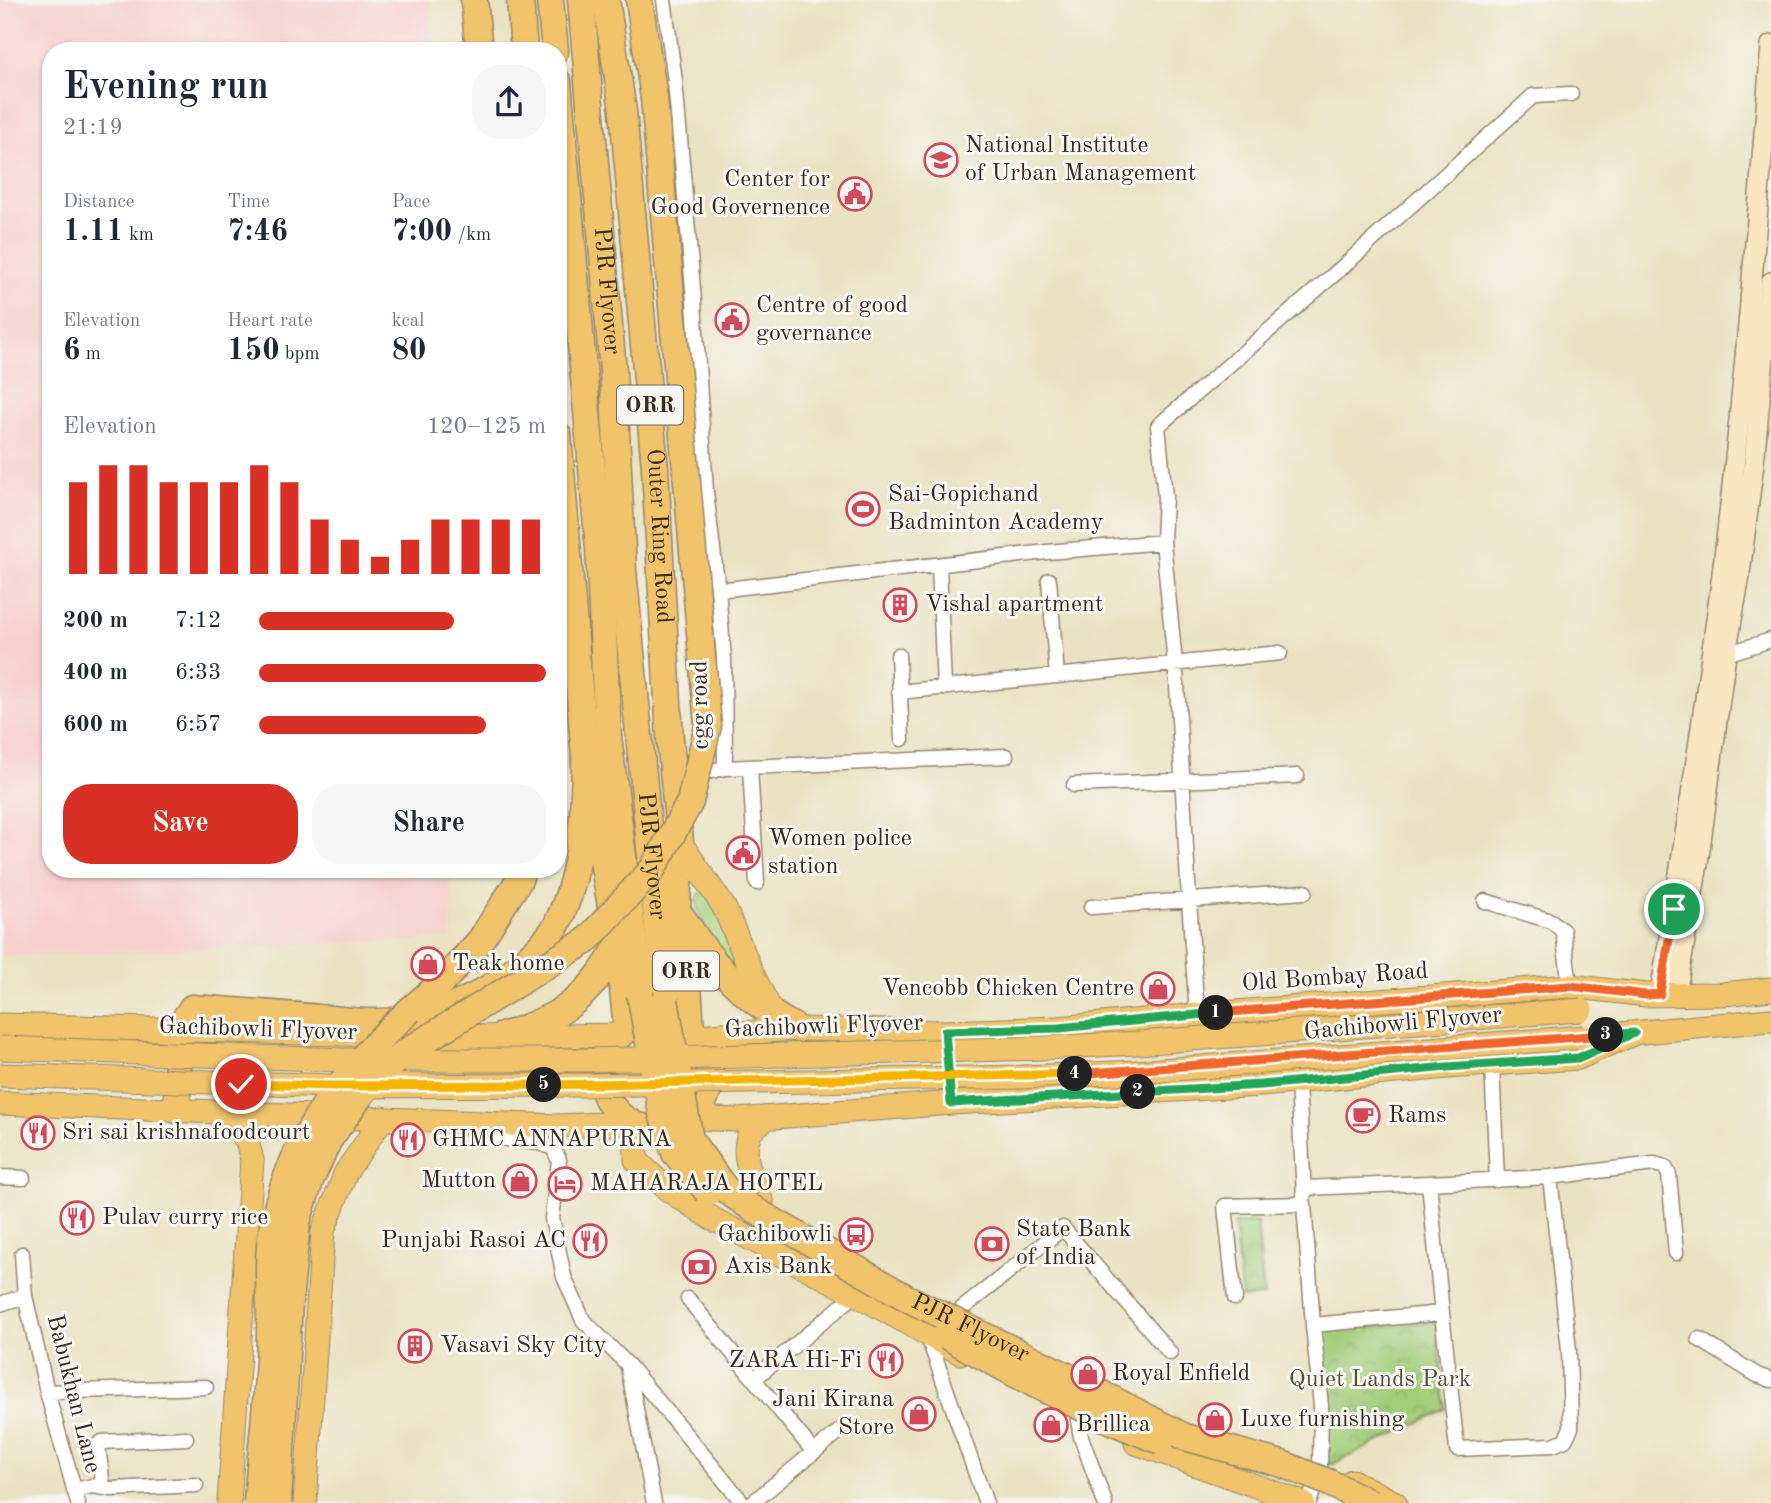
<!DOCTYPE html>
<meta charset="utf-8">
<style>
:root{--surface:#fff;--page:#f6f6f7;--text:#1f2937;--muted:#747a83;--accent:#d93025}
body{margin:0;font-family:"Old Standard TT",serif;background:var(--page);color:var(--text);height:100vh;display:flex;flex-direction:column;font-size:26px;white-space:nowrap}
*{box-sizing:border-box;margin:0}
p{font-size:23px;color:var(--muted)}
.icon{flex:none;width:38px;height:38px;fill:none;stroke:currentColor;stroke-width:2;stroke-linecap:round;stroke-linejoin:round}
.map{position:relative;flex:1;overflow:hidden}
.panel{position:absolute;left:42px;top:42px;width:525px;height:836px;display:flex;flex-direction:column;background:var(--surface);border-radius:28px;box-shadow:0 2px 5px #0004}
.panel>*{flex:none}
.pin{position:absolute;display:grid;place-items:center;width:60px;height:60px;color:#fff;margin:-30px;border:4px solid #fff;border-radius:50%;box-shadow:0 2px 7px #0007}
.km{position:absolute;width:35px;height:35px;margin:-18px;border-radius:50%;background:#222;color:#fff;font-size:19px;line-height:35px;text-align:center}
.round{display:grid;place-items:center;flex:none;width:74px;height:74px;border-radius:28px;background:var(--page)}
.head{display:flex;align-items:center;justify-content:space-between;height:119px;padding:0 21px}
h1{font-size:38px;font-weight:600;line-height:52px}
.metrics{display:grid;grid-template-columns:repeat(3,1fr);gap:10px;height:119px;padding:7px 21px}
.metrics div{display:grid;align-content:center}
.metrics b{font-size:30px;font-weight:600}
.metrics small{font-size:19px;font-weight:400}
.metrics p{font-size:19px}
.chart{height:196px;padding:14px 21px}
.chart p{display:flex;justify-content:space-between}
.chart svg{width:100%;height:126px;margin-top:7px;stroke:var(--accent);stroke-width:6}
.cta{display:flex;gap:14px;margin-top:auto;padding:14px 21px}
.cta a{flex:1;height:80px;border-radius:28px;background:var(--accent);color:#fff;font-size:28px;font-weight:600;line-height:80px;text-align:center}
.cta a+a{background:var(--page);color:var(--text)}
ul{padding:0 21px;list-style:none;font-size:23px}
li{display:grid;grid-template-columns:112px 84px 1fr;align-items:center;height:52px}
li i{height:18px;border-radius:9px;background:var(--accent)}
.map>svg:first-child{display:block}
.built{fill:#f7d0cd}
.grass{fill:#a2cd79;stroke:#6e7c4c;stroke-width:2}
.park{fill:url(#park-crowns);stroke:#6e7c4c;stroke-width:2}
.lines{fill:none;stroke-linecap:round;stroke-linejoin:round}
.street-casing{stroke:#928670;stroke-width:17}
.secondary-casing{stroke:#928670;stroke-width:22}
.primary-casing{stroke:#928670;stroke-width:25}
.highway-casing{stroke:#928670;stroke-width:29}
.street{stroke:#fff;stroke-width:14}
.secondary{stroke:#f9e7c3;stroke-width:19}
.primary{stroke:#f1c36a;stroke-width:23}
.highway{stroke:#f1c36a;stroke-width:26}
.primary-bridge-casing{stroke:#928670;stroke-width:25;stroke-linecap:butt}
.highway-bridge-casing{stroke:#928670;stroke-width:29;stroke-linecap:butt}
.primary-bridge{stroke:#f1c36a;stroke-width:23}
.highway-bridge{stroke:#f1c36a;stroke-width:26}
.split-1-casing{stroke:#fff;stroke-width:14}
.split-2-casing{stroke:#fff;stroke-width:14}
.split-3-casing{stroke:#fff;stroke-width:14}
.split-4-casing{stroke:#fff;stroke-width:14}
.split-5-casing{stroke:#fff;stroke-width:14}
.split-6-casing{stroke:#fff;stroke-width:14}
.split-1{stroke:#f0652b;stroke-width:9}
.split-2{stroke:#22a559;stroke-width:9}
.split-3{stroke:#22a559;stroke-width:9}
.split-4{stroke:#f0652b;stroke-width:9}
.split-5{stroke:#f5b400;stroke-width:9}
.split-6{stroke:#f5b400;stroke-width:9}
.labels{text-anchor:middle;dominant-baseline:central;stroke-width:6;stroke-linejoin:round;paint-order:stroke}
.shield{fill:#f6f6f2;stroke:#73675e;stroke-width:2}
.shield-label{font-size:23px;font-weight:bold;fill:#3b2a1e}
.poi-label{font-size:24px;fill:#3b2a1e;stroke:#f6f6f2;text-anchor:start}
.street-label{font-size:24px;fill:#3b2a1e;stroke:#f6f6f2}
.park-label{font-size:24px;fill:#555335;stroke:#f6f6f2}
</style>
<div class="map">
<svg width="1771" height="1503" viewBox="0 0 1771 1503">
<defs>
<pattern id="park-crowns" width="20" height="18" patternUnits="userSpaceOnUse" patternTransform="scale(1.75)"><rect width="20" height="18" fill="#a2cd79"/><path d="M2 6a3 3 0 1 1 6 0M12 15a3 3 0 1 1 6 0" fill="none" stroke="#8cb068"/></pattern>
</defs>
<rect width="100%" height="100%" fill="#f6f6f2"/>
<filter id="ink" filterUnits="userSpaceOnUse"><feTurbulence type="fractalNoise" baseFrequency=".0143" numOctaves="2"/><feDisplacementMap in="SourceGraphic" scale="14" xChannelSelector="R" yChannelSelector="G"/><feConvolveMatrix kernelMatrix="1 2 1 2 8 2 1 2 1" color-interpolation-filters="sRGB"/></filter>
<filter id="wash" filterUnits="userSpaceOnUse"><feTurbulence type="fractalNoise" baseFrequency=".00686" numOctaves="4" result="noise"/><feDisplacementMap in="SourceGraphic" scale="28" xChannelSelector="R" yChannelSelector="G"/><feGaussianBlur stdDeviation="1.57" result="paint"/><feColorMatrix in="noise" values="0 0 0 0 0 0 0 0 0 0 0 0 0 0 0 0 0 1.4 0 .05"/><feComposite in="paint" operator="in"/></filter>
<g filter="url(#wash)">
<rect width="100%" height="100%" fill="#eae2c1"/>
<path class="built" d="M 0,0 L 430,0 L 431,51 L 51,51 L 51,870 L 450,870 L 452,939 L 0,956 Z"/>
<path class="grass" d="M 709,884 L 749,984 C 726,958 699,935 696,898 Z"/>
<path class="park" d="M 1257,1222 L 1264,1296 L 1242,1298 L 1234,1224 Z
M 1436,1321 L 1446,1409 L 1333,1464 L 1327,1461 L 1321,1331 Z"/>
</g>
<g filter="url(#ink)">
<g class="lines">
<defs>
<path id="street" d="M 664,0 L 675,81 L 694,301 L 706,492 L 718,590 L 1047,552 L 1163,542
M 939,565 L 944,688
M 1049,580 L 1057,676
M 1718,654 L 1726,654 L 1771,640
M 898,655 L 902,739
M 899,692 L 1280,653
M 725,768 L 1006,756
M 750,768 L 757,883
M 693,775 L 725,768 L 724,659 L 718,590
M 1074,785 L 1297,776
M 1485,901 L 1551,921 L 1563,931 L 1570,986
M 1091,907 L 1305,892
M 1197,1015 L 1189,900 L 1177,684 L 1163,542 L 1165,497 L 1158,426 L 1338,271 L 1533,96 L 1571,94
M 1492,1065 L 1497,1180
M 1298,1082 L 1304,1196
M 468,1124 L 483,1136 L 539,1143 L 553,1148 L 559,1160 L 552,1218 L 564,1277 L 583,1320 L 628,1365 L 743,1503
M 0,1177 L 23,1178
M 1304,1188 L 1429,1183
M 25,1296 L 47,1392 L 78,1503
M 1235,1298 L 1225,1206 L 1304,1204 L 1313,1325 L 1442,1313 L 1429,1183 L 1550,1177 L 1654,1164 L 1665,1167 L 1669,1175 L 1676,1253
M 688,1299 L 814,1452 L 752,1503
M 0,1304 L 25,1296 L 22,1254
M 1442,1313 L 1457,1449 L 1553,1445 L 1565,1440 L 1571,1428 L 1569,1350 L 1550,1177
M 953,1316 L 1063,1228 L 1170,1353
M 927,1334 L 986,1503
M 1699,1339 L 1757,1375 L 1771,1380
M 628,1367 L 654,1503
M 754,1379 L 856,1294
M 47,1392 L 206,1387
M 1078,1420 L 1081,1437 L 1105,1503
M 814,1452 L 847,1425
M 103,1487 L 98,1445 L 102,1442 L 186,1438
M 74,1490 L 93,1486 L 112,1489 L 196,1485
M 1309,1503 L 1320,1467 L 1321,1406 L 1313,1325"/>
<path id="secondary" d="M 1660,994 C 1682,857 1703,720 1721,582 C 1743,403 1757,224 1771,45
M 1676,994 L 1698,864 L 1726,654 L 1739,581 L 1754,463 L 1771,282"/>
<path id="primary" d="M 680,842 L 724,907 L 752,973 L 773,1015
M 0,1025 L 377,1035 L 499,1037 L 620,1035
M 1621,1034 L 1771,1020
M 694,1036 L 798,1029 L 945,1032 L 1059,1028 L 1197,1015 L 1570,986 L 1646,995 L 1723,994 L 1771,989
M 0,1103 L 557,1126 L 629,1123
M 225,1112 L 247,1141 L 252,1160 L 229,1503
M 690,1118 L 737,1120 L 951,1103 L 1261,1085 L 1447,1067 L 1578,1058 L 1635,1033
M 635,1125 L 636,1160 L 668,1190 L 713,1219 L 856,1294 L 960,1353
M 762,1202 C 754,1183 739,1154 750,1133 C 753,1128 762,1122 766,1118
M 1136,1443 L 1303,1503
M 1352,1481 L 1395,1503
M 305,1503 L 323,1231 L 346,1172 L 383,1118"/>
<g id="highway">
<path d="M 474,0 L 479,51"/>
<path d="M 520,0 L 524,51"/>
<path d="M 550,0 L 555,51"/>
<path id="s1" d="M 581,0 L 613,371 L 623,570 L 665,1000"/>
<path id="s2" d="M 606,0 L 623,111 L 655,468 L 670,739 L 680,842 L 677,909 L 688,983 L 691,1033"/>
<path d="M 639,0 L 654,98"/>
<path d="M 558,82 L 599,549 L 608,736 L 640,994"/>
<path d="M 558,435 L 585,759 L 614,923"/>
<path d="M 682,917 C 714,967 745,1001 798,1029"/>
<path d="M 621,971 L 627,1029"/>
<path d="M 410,1010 L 440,984 L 480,941 L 519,880 L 522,870"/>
<circle cx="656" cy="1075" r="54"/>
<path d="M 499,1037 C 559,1018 587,1002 618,946"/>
<path d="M 177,1110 L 178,1029 L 192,1008 C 235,1011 277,1014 319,1018 C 338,1019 358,1023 377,1022 C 434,1021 485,997 526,960 C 536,950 550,938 557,924 C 582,872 584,815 585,759"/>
</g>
</defs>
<use href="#street" class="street-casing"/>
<use href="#secondary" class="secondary-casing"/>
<use href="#primary" class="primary-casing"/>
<use href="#highway" class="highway-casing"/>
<use href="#street" class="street"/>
<use href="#secondary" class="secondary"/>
<use href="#primary" class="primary"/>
<use href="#highway" class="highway"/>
<defs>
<path id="primary-bridge" d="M 0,1048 L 345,1060 L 590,1060 L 1043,1048 L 1137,1043 L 1581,1010
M 0,1075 L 333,1086 L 584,1085 L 1022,1077 L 1136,1072 L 1584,1037"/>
<g id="highway-bridge">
<path d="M 640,994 L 662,1114 L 675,1153 L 708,1192"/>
<path id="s3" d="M 665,1000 L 690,1140 L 726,1190 L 756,1211 L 907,1298 L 1079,1382 L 1185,1437 L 1282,1464 L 1330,1483 L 1370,1503"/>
<path d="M 947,1336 C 1017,1376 1085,1413 1161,1441"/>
<path d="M 257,1503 C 261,1447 269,1390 270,1333 C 271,1300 266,1264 272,1232 C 286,1142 345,1070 410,1010"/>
<path d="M 278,1503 L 289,1303 L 297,1222 L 310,1181 L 328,1141 L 362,1093 L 404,1053 L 586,941 L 652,870 L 690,802 L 708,726 L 654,98"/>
</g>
</defs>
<use href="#primary-bridge" class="primary-bridge-casing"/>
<use href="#highway-bridge" class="highway-bridge-casing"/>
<use href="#primary-bridge" class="primary-bridge"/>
<use href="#highway-bridge" class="highway-bridge"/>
</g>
</g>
<g class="lines" filter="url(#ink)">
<defs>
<path id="split-1" d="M 1216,1013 L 1570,986 L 1646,995 L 1660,994 L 1674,909"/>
<path id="split-2" d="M 1138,1092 L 951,1103 L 945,1031 L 1059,1028 L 1216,1013"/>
<path id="split-3" d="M 1138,1092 L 1261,1085 L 1447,1067 L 1578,1058 L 1634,1033 L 1606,1035"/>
<path id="split-4" d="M 1075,1074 L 1606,1035"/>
<path id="split-5" d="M 544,1085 L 1075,1074"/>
<path id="split-6" d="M 241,1084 L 333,1086 L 544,1085"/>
</defs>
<use href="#split-1" class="split-1-casing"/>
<use href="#split-2" class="split-2-casing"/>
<use href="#split-3" class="split-3-casing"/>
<use href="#split-4" class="split-4-casing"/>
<use href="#split-5" class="split-5-casing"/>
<use href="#split-6" class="split-6-casing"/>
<use href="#split-1" class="split-1"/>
<use href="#split-2" class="split-2"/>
<use href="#split-3" class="split-3"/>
<use href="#split-4" class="split-4"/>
<use href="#split-5" class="split-5"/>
<use href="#split-6" class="split-6"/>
</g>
<defs>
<symbol id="university-ring" viewBox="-11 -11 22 22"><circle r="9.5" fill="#f6f6f2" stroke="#d1495b" stroke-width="1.5"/><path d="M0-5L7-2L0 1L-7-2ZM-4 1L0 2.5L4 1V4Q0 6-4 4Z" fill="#d1495b"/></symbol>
<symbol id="civic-ring" viewBox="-11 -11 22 22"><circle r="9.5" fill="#f6f6f2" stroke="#d1495b" stroke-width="1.5"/><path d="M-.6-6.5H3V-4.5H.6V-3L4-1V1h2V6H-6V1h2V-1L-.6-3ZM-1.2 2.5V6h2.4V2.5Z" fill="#d1495b"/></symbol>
<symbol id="stadium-ring" viewBox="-11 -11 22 22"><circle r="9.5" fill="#f6f6f2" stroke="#d1495b" stroke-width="1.5"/><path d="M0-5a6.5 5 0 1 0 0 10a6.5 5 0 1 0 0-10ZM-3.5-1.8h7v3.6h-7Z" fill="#d1495b"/></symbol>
<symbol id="building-ring" viewBox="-11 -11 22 22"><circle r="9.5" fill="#f6f6f2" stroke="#d1495b" stroke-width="1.5"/><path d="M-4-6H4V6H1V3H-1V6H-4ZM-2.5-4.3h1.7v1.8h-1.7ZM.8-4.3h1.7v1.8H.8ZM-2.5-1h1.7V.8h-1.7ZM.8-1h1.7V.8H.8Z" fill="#d1495b"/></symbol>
<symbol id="shop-ring" viewBox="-11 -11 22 22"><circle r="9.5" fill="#f6f6f2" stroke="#d1495b" stroke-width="1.5"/><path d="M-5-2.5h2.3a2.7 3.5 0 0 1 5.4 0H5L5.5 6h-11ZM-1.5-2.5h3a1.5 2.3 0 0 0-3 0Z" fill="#d1495b"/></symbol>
<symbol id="cafe-ring" viewBox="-11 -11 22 22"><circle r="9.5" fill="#f6f6f2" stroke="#d1495b" stroke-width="1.5"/><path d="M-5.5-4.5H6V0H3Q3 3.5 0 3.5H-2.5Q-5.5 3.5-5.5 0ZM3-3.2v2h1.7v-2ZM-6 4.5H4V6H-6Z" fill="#d1495b"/></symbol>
<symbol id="restaurant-ring" viewBox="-11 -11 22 22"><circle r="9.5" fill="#f6f6f2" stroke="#d1495b" stroke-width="1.5"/><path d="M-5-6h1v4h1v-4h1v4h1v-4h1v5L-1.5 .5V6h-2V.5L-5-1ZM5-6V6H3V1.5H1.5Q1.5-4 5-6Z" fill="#d1495b"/></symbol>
<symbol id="hotel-ring" viewBox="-11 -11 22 22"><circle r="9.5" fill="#f6f6f2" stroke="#d1495b" stroke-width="1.5"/><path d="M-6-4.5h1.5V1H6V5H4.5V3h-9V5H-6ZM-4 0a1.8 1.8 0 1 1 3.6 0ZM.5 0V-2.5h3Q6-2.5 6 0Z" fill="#d1495b"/></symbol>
<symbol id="bus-ring" viewBox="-11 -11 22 22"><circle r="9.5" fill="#f6f6f2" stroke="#d1495b" stroke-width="1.5"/><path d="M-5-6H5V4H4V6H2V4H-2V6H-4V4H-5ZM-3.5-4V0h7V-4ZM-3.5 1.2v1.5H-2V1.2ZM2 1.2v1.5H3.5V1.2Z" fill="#d1495b"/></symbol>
<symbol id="bank-ring" viewBox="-11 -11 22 22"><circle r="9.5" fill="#f6f6f2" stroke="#d1495b" stroke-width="1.5"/><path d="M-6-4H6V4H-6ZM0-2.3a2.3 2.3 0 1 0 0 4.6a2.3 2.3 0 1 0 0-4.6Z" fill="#d1495b"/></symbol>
</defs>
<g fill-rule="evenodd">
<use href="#university-ring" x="922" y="141" width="38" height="38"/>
<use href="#civic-ring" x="836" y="175" width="38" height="38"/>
<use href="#civic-ring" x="713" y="301" width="38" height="38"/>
<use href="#stadium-ring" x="844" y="490" width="38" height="38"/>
<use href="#building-ring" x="881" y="586" width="38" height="38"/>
<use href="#civic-ring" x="724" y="834" width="38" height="38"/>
<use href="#shop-ring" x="409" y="945" width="38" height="38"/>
<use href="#shop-ring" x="1139" y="970" width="38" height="38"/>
<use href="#cafe-ring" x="1344" y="1097" width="38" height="38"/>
<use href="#restaurant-ring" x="19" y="1114" width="38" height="38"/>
<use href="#restaurant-ring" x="389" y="1121" width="38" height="38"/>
<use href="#shop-ring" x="501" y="1162" width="38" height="38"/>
<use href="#hotel-ring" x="546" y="1165" width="38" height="38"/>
<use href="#restaurant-ring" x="58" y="1199" width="38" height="38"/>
<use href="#bus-ring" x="837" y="1216" width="38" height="38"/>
<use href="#restaurant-ring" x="571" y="1222" width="38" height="38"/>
<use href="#bank-ring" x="973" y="1225" width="38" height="38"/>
<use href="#bank-ring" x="680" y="1248" width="38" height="38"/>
<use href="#building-ring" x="396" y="1327" width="38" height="38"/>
<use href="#restaurant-ring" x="867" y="1342" width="38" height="38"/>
<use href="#shop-ring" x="1069" y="1355" width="38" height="38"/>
<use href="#shop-ring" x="900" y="1395" width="38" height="38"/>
<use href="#shop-ring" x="1196" y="1401" width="38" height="38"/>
<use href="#shop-ring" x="1032" y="1406" width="38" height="38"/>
</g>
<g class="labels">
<g class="shield">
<rect x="617" y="385.5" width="66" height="39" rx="5"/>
<rect x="653" y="951.5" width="66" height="39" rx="5"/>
</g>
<g class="shield-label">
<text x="650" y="405">ORR</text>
<text x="686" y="971">ORR</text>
</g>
<g class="poi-label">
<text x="965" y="146">National Institute<tspan x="965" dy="28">of Urban Management</tspan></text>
<text x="830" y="180" text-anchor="end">Center for<tspan x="830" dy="28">Good Governence</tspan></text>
<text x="756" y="306">Centre of good<tspan x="756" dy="28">governance</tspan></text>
<text x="888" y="495">Sai-Gopichand<tspan x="888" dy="28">Badminton Academy</tspan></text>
<text x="925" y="605">Vishal apartment</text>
<text x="768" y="839">Women police<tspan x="768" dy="28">station</tspan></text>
<text x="452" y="964">Teak home</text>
<text x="1134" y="989" text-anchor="end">Vencobb Chicken Centre</text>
<text x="1388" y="1116">Rams</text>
<text x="62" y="1133">Sri sai krishnafoodcourt</text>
<text x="432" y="1140">GHMC ANNAPURNA</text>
<text x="496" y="1181" text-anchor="end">Mutton</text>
<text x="590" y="1184">MAHARAJA HOTEL</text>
<text x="102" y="1218">Pulav curry rice</text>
<text x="1016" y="1230">State Bank<tspan x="1016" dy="28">of India</tspan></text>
<text x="832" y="1235" text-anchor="end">Gachibowli</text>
<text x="566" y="1241" text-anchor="end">Punjabi Rasoi AC</text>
<text x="724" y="1267">Axis Bank</text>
<text x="440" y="1346">Vasavi Sky City</text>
<text x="862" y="1361" text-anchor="end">ZARA Hi-Fi</text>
<text x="1112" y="1374">Royal Enfield</text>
<text x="894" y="1400" text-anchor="end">Jani Kirana<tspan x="894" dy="28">Store</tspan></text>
<text x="1240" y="1420">Luxe furnishing</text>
<text x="1076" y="1425">Brillica</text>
</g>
<g class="street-label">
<text stroke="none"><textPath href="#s1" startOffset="292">PJR Flyover</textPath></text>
<text stroke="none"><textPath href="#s2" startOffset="539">Outer Ring Road</textPath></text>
<text transform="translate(701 705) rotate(-91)">cgg road</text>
<text stroke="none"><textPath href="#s1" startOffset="859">PJR Flyover</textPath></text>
<text transform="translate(1335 978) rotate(-4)">Old Bombay Road</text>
<text transform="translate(1403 1024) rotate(-5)">Gachibowli Flyover</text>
<text transform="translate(824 1027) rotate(-2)">Gachibowli Flyover</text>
<text transform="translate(258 1030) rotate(2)">Gachibowli Flyover</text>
<text stroke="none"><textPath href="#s3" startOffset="485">PJR Flyover</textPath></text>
<text transform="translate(73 1394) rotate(76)">Babukhan Lane</text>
</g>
<g class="park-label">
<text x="1380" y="1380">Quiet Lands Park</text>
</g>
</g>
</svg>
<div class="pin" style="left:1674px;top:909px;background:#1e9e55"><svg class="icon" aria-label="arrive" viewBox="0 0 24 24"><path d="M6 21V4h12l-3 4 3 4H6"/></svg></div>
<div class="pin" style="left:241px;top:1084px;background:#d93025"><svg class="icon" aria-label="check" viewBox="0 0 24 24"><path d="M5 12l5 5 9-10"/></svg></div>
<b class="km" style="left:1216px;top:1013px">1</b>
<b class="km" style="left:1138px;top:1092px">2</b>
<b class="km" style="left:1606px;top:1035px">3</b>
<b class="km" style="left:1075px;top:1074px">4</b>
<b class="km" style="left:544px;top:1085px">5</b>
<section class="panel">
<div class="head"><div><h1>Evening run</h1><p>21:19</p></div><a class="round"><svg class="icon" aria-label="share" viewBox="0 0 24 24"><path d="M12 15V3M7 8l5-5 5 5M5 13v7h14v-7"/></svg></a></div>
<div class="metrics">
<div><p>Distance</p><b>1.11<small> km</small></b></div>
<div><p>Time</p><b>7:46</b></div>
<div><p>Pace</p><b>7:00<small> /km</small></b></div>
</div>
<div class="metrics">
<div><p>Elevation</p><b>6<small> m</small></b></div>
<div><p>Heart rate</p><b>150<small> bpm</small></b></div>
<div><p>kcal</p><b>80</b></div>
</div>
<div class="chart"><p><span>Elevation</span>120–125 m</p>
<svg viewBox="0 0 160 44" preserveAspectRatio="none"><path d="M5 44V12M15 44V6M25 44V6M35 44V12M45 44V12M55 44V12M65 44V6M75 44V12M85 44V25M95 44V32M105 44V38M115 44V32M125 44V25M135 44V25M145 44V25M155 44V25"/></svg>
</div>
<ul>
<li><b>200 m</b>7:12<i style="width:68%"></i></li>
<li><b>400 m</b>6:33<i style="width:100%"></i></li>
<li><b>600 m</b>6:57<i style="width:79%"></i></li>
</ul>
<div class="cta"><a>Save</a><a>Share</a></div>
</section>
</div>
